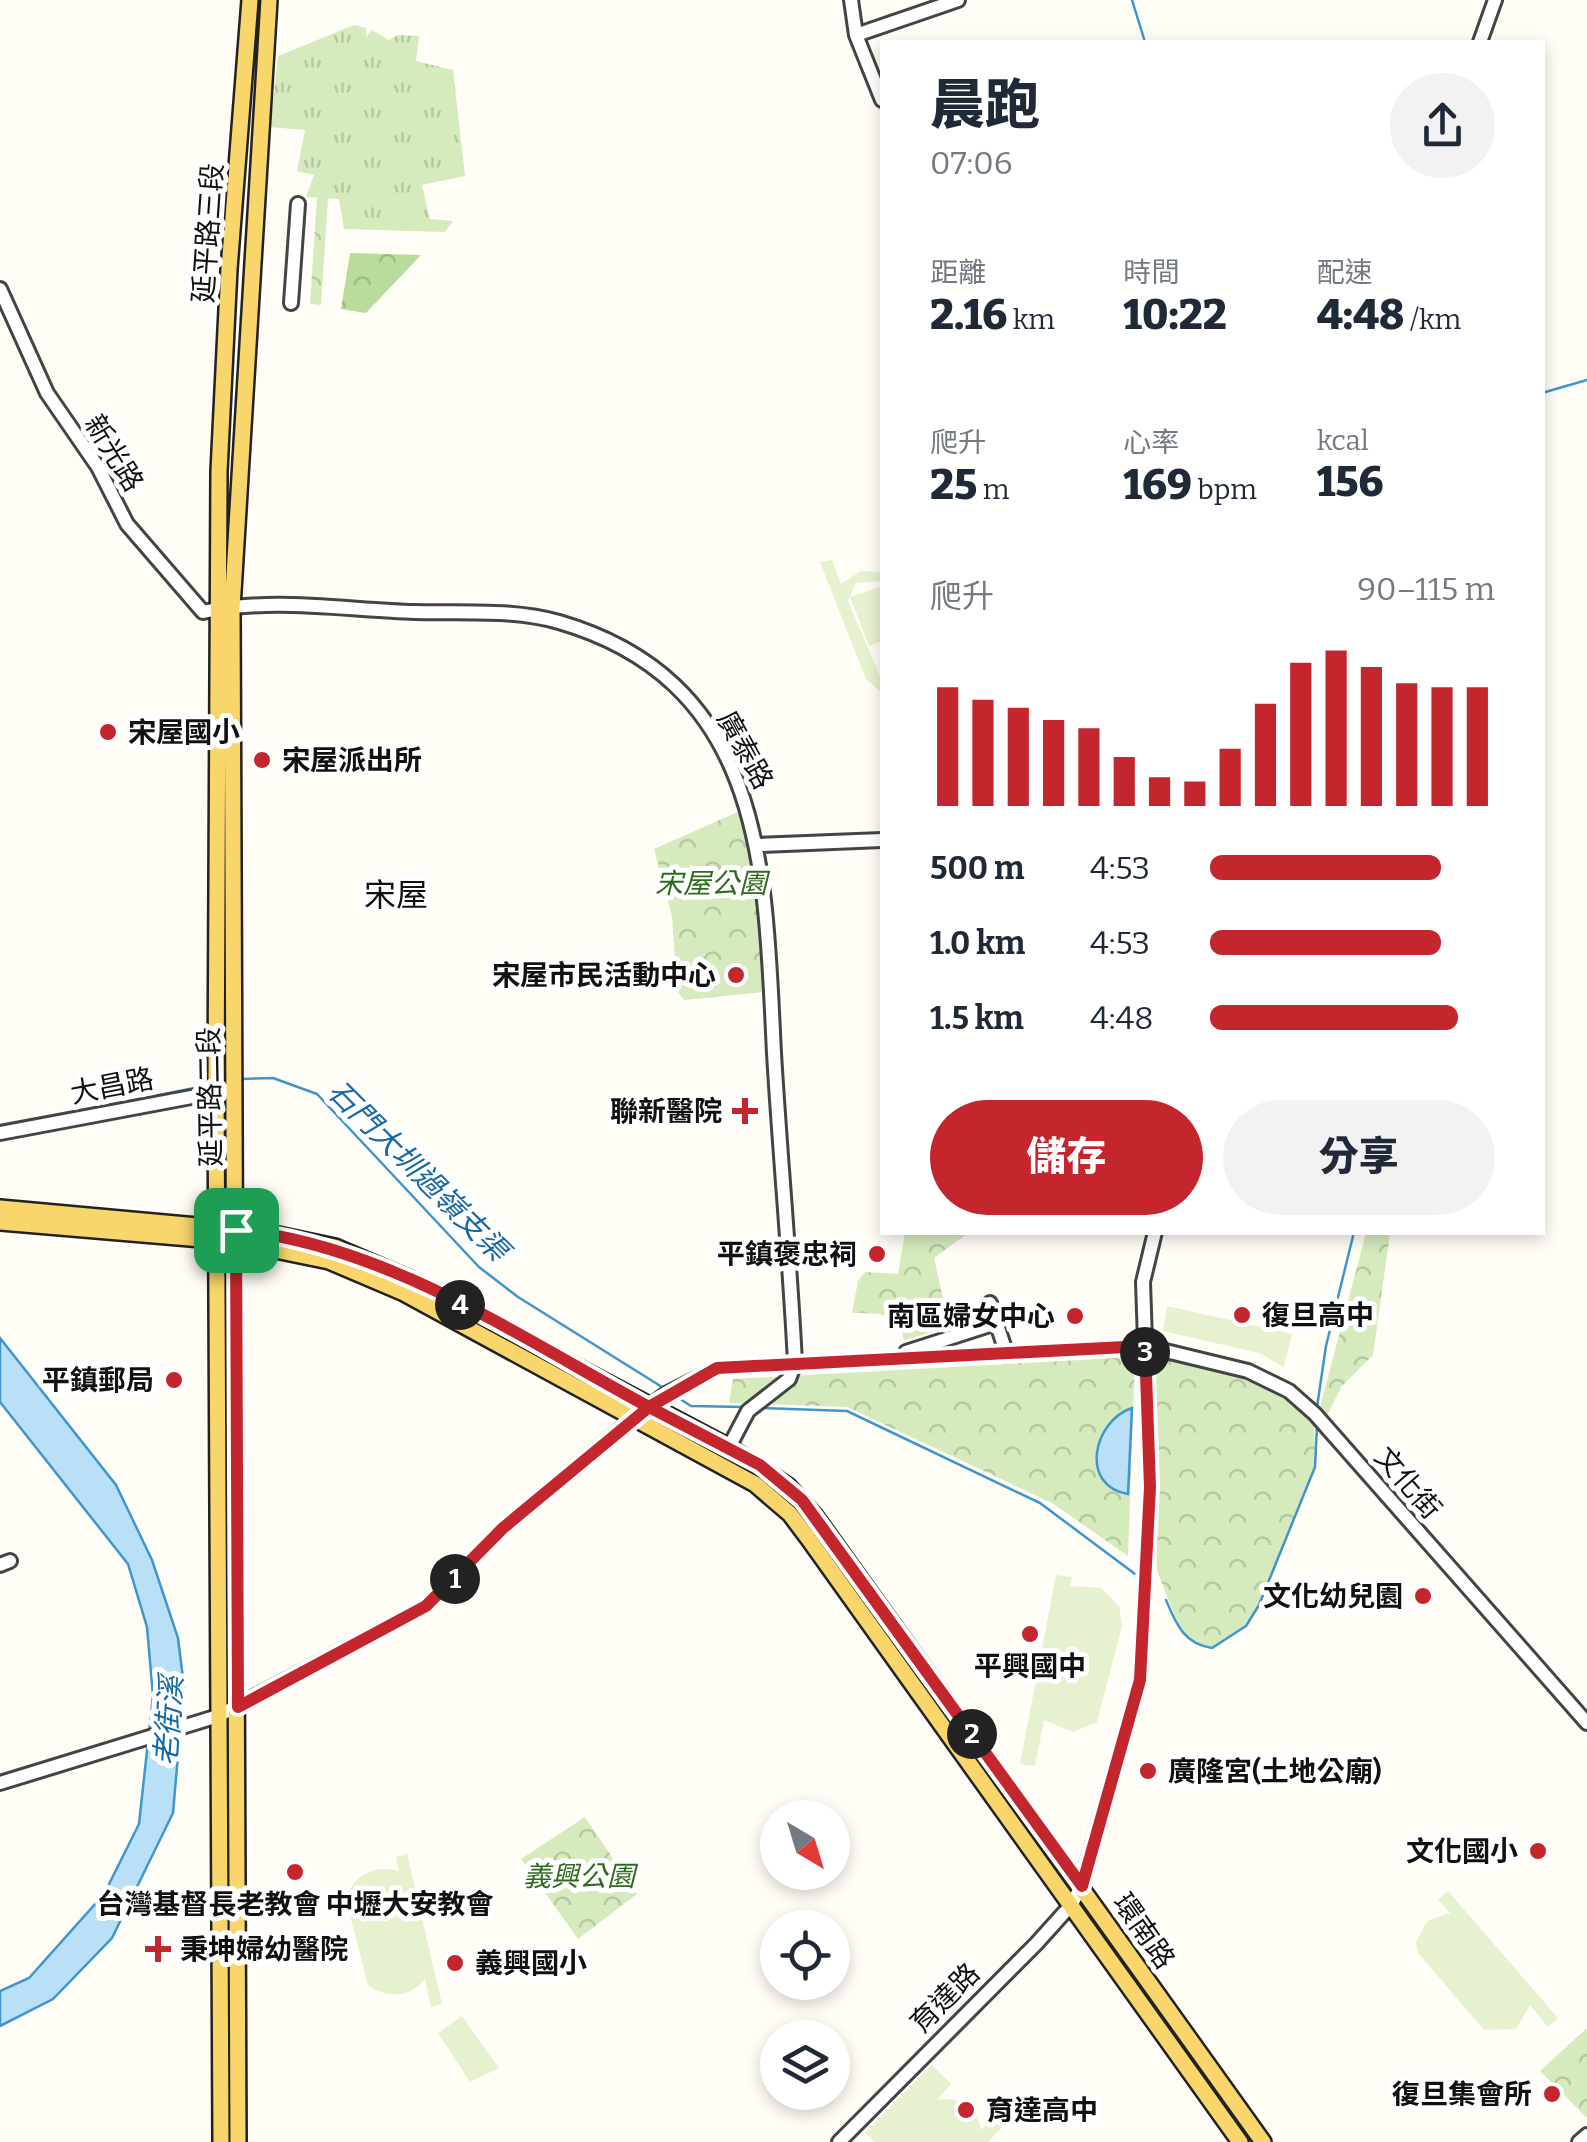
<!DOCTYPE html>
<html lang="zh-TW">
<meta charset="utf-8">
<style>
:root{--surface:#fff;--page:#f2f2f3;--text:#1f2937;--muted:#747a83;--accent:#c4262e}
body{margin:0;font-family:Bitter,"Noto Sans TC",serif;background:var(--page);color:var(--text);height:100vh;display:flex;flex-direction:column;font-size:38px;white-space:nowrap}
*{box-sizing:border-box;margin:0}
p{font-size:32px;color:var(--muted)}
.icon{flex:none;width:55px;height:55px;fill:none;stroke:currentColor;stroke-width:2;stroke-linecap:round;stroke-linejoin:round}
.map{position:relative;flex:1;overflow:hidden}
.sheet{position:absolute;left:880px;top:40px;width:665px;height:1195px;display:flex;flex-direction:column;background:var(--surface);border-radius:0px;box-shadow:0 5px 15px #0003}
.sheet>*{flex:none}
.needle{width:65px;rotate:142deg}
.buttons{position:absolute;left:760px;top:1800px;display:grid;gap:20px}
.buttons a{display:grid;place-items:center;width:90px;height:90px;border-radius:50%;background:var(--surface);box-shadow:0 5px 15px #0003;font-size:50px}
.pin{position:absolute;display:grid;place-items:center;width:85px;height:85px;color:#fff;margin:-42px;border-radius:20px;box-shadow:0 5px 15px #0006}
.km{position:absolute;width:50px;height:50px;margin:-25px;border-radius:50%;background:#222;color:#fff;font-size:28px;line-height:50px;text-align:center}
.round{display:grid;place-items:center;flex:none;width:105px;height:105px;border-radius:52px;background:var(--page)}
.summary{display:flex;align-items:center;justify-content:space-between;height:170px;padding:0 50px}
h1{font-size:55px;font-weight:800;line-height:75px}
.metrics{display:grid;grid-template-columns:repeat(3,1fr);gap:15px;height:170px;padding:10px 50px}
.metrics div{display:grid;align-content:center}
.metrics b{font-size:42px;font-weight:800}
.metrics small{font-size:28px;font-weight:400}
.metrics p{font-size:28px}
.chart{height:280px;padding:20px 50px}
.chart p{display:flex;justify-content:space-between}
.chart svg{width:100%;height:180px;margin-top:10px;stroke:var(--accent);stroke-width:6}
.primary-button{display:flex;gap:20px;margin-top:auto;padding:20px 50px}
.primary-button a{flex:1;height:115px;border-radius:60px;background:var(--accent);color:#fff;font-size:40px;font-weight:800;line-height:115px;text-align:center}
.primary-button a+a{background:var(--page);color:var(--text)}
ul{padding:0 50px;list-style:none;font-size:32px}
li{display:grid;grid-template-columns:160px 120px 1fr;align-items:center;height:75px}
li i{height:25px;border-radius:12px;background:var(--accent)}
.map>svg:first-child{display:block}
.grass{fill:url(#grass-tufts)}
.forest{fill:url(#forest-crowns)}
.park{fill:url(#park-crowns)}
.pitch{fill:#e6f2cf}
.water{fill:#b9e0f7;stroke:#3f96cf;stroke-width:2.5}
.lines{fill:none;stroke-linecap:round;stroke-linejoin:round}
.stream{stroke:#3f96cf;stroke-width:2.5}
.minor-casing{stroke:#444;stroke-width:18}
.major-casing{stroke:#222;stroke-width:20}
.minor{stroke:#fff;stroke-width:12}
.major{stroke:#f9d66b;stroke-width:15}
.route-casing{stroke:#fff;stroke-width:20}
.route{stroke:#c4262e;stroke-width:12}
.poi-dot{fill:#c4262e;stroke:#fff;stroke-width:4}
.labels{text-anchor:middle;dominant-baseline:central;stroke-width:10;stroke-linejoin:round;paint-order:stroke}
.street-label{font-size:28px;fill:#111;stroke:#fff}
.poi-label{font-size:28px;font-weight:bold;fill:#111;stroke:#fff;text-anchor:end}
.park-label{font-size:28px;font-style:italic;fill:#2f6b1f;stroke:#fff}
.water-label{font-size:30px;font-style:italic;fill:#1768a6;stroke:#fff}
.quarter-label{font-size:32px;fill:#111;stroke:#fff}
</style>
<div class="map">
<svg width="1587" height="2142" viewBox="0 0 1587 2142">
<defs>
<pattern id="grass-tufts" width="24" height="20" patternUnits="userSpaceOnUse" patternTransform="scale(2.5)"><rect width="24" height="20" fill="#d5ebbd"/><path d="M3 7l-1-3M5 7V3M7 7l1-3M15 17l-1-3M17 17v-4M19 17l1-3" fill="none" stroke="#b6c8a1"/></pattern>
<pattern id="forest-crowns" width="20" height="18" patternUnits="userSpaceOnUse" patternTransform="scale(2.5)"><rect width="20" height="18" fill="#b9dc9c"/><path d="M2 6a3 3 0 1 1 6 0M12 15a3 3 0 1 1 6 0" fill="none" stroke="#9ebc85"/></pattern>
<pattern id="park-crowns" width="20" height="18" patternUnits="userSpaceOnUse" patternTransform="scale(2.5)"><rect width="20" height="18" fill="#d5ebbd"/><path d="M2 6a3 3 0 1 1 6 0M12 15a3 3 0 1 1 6 0" fill="none" stroke="#b6c8a1"/></pattern>
</defs>
<rect width="100%" height="100%" fill="#fffdf5"/>
<path class="grass" d="M 354,25 L 366,28 L 366,37 L 372,30 L 389,40 L 398,35 L 419,36 L 416,61 L 453,70 L 465,176 L 422,185 L 430,219 L 453,221 L 445,232 L 344,229 L 339,199 L 306,197 L 314,175 L 297,171 L 305,130 L 270,127 L 278,56 Z"/>
<path class="forest" d="M 350,253 L 421,255 L 366,313 L 341,309 Z"/>
<path class="park" d="M 317,198 L 328,198 L 321,305 L 310,304 Z
M 742,810 L 758,880 L 765,992 L 684,1000 L 677,991 L 672,916 L 654,849 Z
M 905,1232 L 968,1233 L 934,1258 L 945,1308 L 952,1308 L 960,1325 L 904,1340 C 898,1310 879,1314 852,1313 L 858,1281 L 865,1272 L 898,1274 Z
M 1366,1233 L 1390,1233 L 1373,1355 L 1341,1387 L 1327,1416 L 1319,1411 Z
M 1150,1352 C 1217,1361 1268,1367 1314,1421 L 1315,1467 L 1259,1605 L 1246,1626 L 1212,1648 L 1196,1645 L 1182,1634 L 1157,1571 Z
M 1135,1357 L 1128,1556 L 1052,1503 L 847,1407 L 729,1403 L 733,1379 Z
M 585,1817 L 637,1894 L 578,1939 L 521,1859 Z
M 1587,2028 L 1587,2118 L 1540,2071 Z"/>
<path class="pitch" d="M 832,560 L 841,584 L 861,571 L 882,572 L 882,581 L 856,583 L 848,601 L 882,681 L 882,693 L 866,679 L 820,562 Z
M 882,586 L 882,641 L 869,646 L 850,597 Z
M 1167,1306 L 1292,1334 L 1284,1367 L 1259,1353 L 1163,1331 Z
M 1056,1575 L 1072,1577 L 1070,1586 L 1101,1588 L 1119,1606 L 1122,1626 L 1097,1722 L 1073,1732 L 1044,1720 L 1035,1766 L 1020,1764 Z
M 407,1854 L 442,2004 L 431,2007 L 425,1979 C 410,1998 387,1999 368,1985 L 346,1900 C 352,1875 375,1864 399,1871 L 396,1857 Z
M 1448,1891 L 1558,2018 L 1548,2027 L 1530,2005 L 1516,2029 L 1484,2030 L 1418,1953 L 1416,1942 L 1427,1921 L 1450,1913 L 1438,1899 Z
M 462,2016 L 499,2068 L 470,2082 L 438,2033 Z
M 932,2065 L 951,2084 L 937,2100 C 958,2095 978,2109 981,2130 L 1006,2105 L 1015,2114 L 988,2142 L 875,2142 L 865,2133 Z"/>
<path class="water" d="M 0,1338 L 116,1485 L 152,1560 L 178,1638 L 184,1686 L 173,1813 L 112,1938 L 53,1999 L 0,2026 L 0,1991 L 29,1978 L 104,1894 L 139,1824 L 153,1696 L 147,1627 L 128,1564 L 0,1402 Z
M 1132,1408 L 1128,1494 C 1079,1486 1093,1421 1132,1408 Z"/>
<g class="lines">
<path class="stream" d="M 1132,0 L 1145,42
M 1542,393 L 1587,380
M 242,1079 L 273,1078 L 317,1094 L 479,1267 L 518,1297 L 662,1387
M 6,1126 L 209,1085
M 677,1397 L 691,1406 L 743,1407
M 1317,1407 L 1326,1346 L 1354,1232
M 761,1408 L 847,1411 L 1040,1503 L 1135,1574
M 1166,1600 C 1176,1624 1184,1644 1212,1648 L 1246,1626 L 1259,1605 L 1315,1467 L 1317,1425"/>
<defs>
<path id="minor" d="M 851,0 L 856,35 L 882,100
M 856,35 L 958,0
M 1480,42 L 1495,0
M 0,289 L 47,393 L 98,467 L 127,524 L 203,612 C 270,597 346,610 415,612 C 462,613 513,609 559,622 C 768,683 765,875 774,1053 C 780,1156 790,1260 795,1363 L 789,1379 L 748,1411 L 729,1447
M 291,303 L 298,204
M 759,845 L 882,840
M 0,1133 L 234,1089
M 990,1303 L 1006,1352
M 906,1352 L 996,1323
M 0,1565 L 10,1561
M 0,1783 L 218,1716 L 426,1606 L 503,1528 L 634,1418 L 666,1394 L 717,1368 L 1145,1346 L 1248,1371 L 1289,1391 L 1315,1414 L 1587,1723
M 839,2142 L 1036,1944 L 1072,1904 L 1081,1886 L 1140,1680 L 1150,1487 L 1143,1282 L 1155,1232
M 1579,2142 L 1587,2135"/>
<path id="major" d="M 0,1208 L 264,1232 L 335,1247 L 410,1279 L 729,1447 L 788,1486 L 815,1516 L 1263,2142
M 0,1222 L 237,1242 L 329,1261 L 402,1292 L 755,1484 L 790,1514 L 808,1538 L 1240,2142
M 221,2142 L 216,1091 L 219,471 L 229,269 L 250,0
M 238,2142 L 232,608 L 269,0"/>
</defs>
<use href="#minor" class="minor-casing"/>
<use href="#major" class="major-casing"/>
<use href="#minor" class="minor"/>
<use href="#major" class="major"/>
</g>
<g class="lines">
<defs>
<path id="route" d="M 236,1230 L 238,1707 L 426,1606 L 503,1528 L 649,1407 L 760,1465 L 802,1500 L 1082,1886 L 1140,1680 L 1150,1487 L 1145,1346 L 717,1368 L 649,1407 C 519,1337 387,1245 236,1230"/>
</defs>
<use href="#route" class="route-casing"/>
<use href="#route" class="route"/>
</g>
<g class="poi-dot">
<circle cx="108" cy="732" r="10"/>
<circle cx="262" cy="760" r="10"/>
<circle cx="736" cy="975" r="10"/>
<path d="M740 1096h10v10h10v10h-10v10h-10v-10h-10v-10h10z"/>
<circle cx="877" cy="1254" r="10"/>
<circle cx="1242" cy="1315" r="10"/>
<circle cx="1075" cy="1316" r="10"/>
<circle cx="174" cy="1380" r="10"/>
<circle cx="1423" cy="1596" r="10"/>
<circle cx="1030" cy="1634" r="10"/>
<circle cx="1148" cy="1771" r="10"/>
<circle cx="1538" cy="1851" r="10"/>
<circle cx="295" cy="1872" r="10"/>
<path d="M153 1934h10v10h10v10h-10v10h-10v-10h-10v-10h10z"/>
<circle cx="455" cy="1963" r="10"/>
<circle cx="1552" cy="2094" r="10"/>
<circle cx="966" cy="2110" r="10"/>
</g>
<g class="labels">
<g class="street-label">
<text transform="translate(208 233) rotate(-86)">延平路三段</text>
<text transform="translate(114 453) rotate(58)">新光路</text>
<text transform="translate(745 750) rotate(61)">廣泰路</text>
<text transform="translate(112 1086) rotate(-11)">大昌路</text>
<text transform="translate(210 1097) rotate(-91)">延平路二段</text>
<text transform="translate(1408 1483) rotate(49)">文化街</text>
<text transform="translate(1144 1931) rotate(55)">環南路</text>
<text transform="translate(945 1998) rotate(-45)">育達路</text>
</g>
<g class="poi-label">
<text x="128" y="732" text-anchor="start">宋屋國小</text>
<text x="282" y="760" text-anchor="start">宋屋派出所</text>
<text x="716" y="975">宋屋市民活動中心</text>
<text x="722" y="1111">聯新醫院</text>
<text x="857" y="1254">平鎮褒忠祠</text>
<text x="1262" y="1315" text-anchor="start">復旦高中</text>
<text x="1055" y="1316">南區婦女中心</text>
<text x="154" y="1380">平鎮郵局</text>
<text x="1403" y="1596">文化幼兒園</text>
<text x="1030" y="1666" text-anchor="middle">平興國中</text>
<text x="1168" y="1771" text-anchor="start">廣隆宮(土地公廟)</text>
<text x="1518" y="1851">文化國小</text>
<text x="295" y="1904" text-anchor="middle">台灣基督長老教會 中壢大安教會</text>
<text x="180" y="1949" text-anchor="start">秉坤婦幼醫院</text>
<text x="475" y="1963" text-anchor="start">義興國小</text>
<text x="1532" y="2094">復旦集會所</text>
<text x="986" y="2110" text-anchor="start">育達高中</text>
</g>
<g class="park-label">
<text x="711" y="883">宋屋公園</text>
<text x="579" y="1876">義興公園</text>
</g>
<g class="water-label">
<text transform="translate(418 1171) rotate(45)">石門大圳過嶺支渠</text>
<text transform="translate(169 1721) rotate(-86)">老街溪</text>
</g>
<g class="quarter-label">
<text x="396" y="895">宋屋</text>
</g>
</g>
</svg>
<div class="buttons">
<a><svg class="needle" viewBox="-14 -14 28 28"><path d="M0-13l5 13h-10z" fill="#e53935"/><path d="M0 13l5-13h-10z" fill="#747a83"/></svg></a>
<a><svg class="icon" aria-label="locate" viewBox="0 0 24 24"><circle cx="12" cy="12" r="6"/><path d="M12 2v4M12 18v4M2 12h4M18 12h4"/></svg></a>
<a><svg class="icon" aria-label="layers" viewBox="0 0 24 24"><path d="M12 4l9 5-9 5-9-5zM3 14l9 5 9-5"/></svg></a>
</div>
<div class="pin" style="left:236px;top:1230px;background:#1e9e55"><svg class="icon" aria-label="arrive" viewBox="0 0 24 24"><path d="M6 21V4h12l-3 4 3 4H6"/></svg></div>
<b class="km" style="left:455px;top:1579px">1</b>
<b class="km" style="left:972px;top:1734px">2</b>
<b class="km" style="left:1145px;top:1352px">3</b>
<b class="km" style="left:460px;top:1305px">4</b>
<section class="sheet">
<div class="summary"><div><h1>晨跑</h1><p>07:06</p></div><a class="round"><svg class="icon" aria-label="share" viewBox="0 0 24 24"><path d="M12 15V3M7 8l5-5 5 5M5 13v7h14v-7"/></svg></a></div>
<div class="metrics">
<div><p>距離</p><b>2.16<small> km</small></b></div>
<div><p>時間</p><b>10:22</b></div>
<div><p>配速</p><b>4:48<small> /km</small></b></div>
</div>
<div class="metrics">
<div><p>爬升</p><b>25<small> m</small></b></div>
<div><p>心率</p><b>169<small> bpm</small></b></div>
<div><p>kcal</p><b>156</b></div>
</div>
<div class="chart"><p><span>爬升</span>90–115 m</p>
<svg viewBox="0 0 160 44" preserveAspectRatio="none"><path d="M5 44V15M15 44V18M25 44V20M35 44V23M45 44V25M55 44V32M65 44V37M75 44V38M85 44V30M95 44V19M105 44V9M115 44V6M125 44V10M135 44V14M145 44V15M155 44V15"/></svg>
</div>
<ul>
<li><b>500 m</b>4:53<i style="width:81%"></i></li>
<li><b>1.0 km</b>4:53<i style="width:81%"></i></li>
<li><b>1.5 km</b>4:48<i style="width:87%"></i></li>
</ul>
<div class="primary-button"><a>儲存</a><a>分享</a></div>
</section>
</div>
